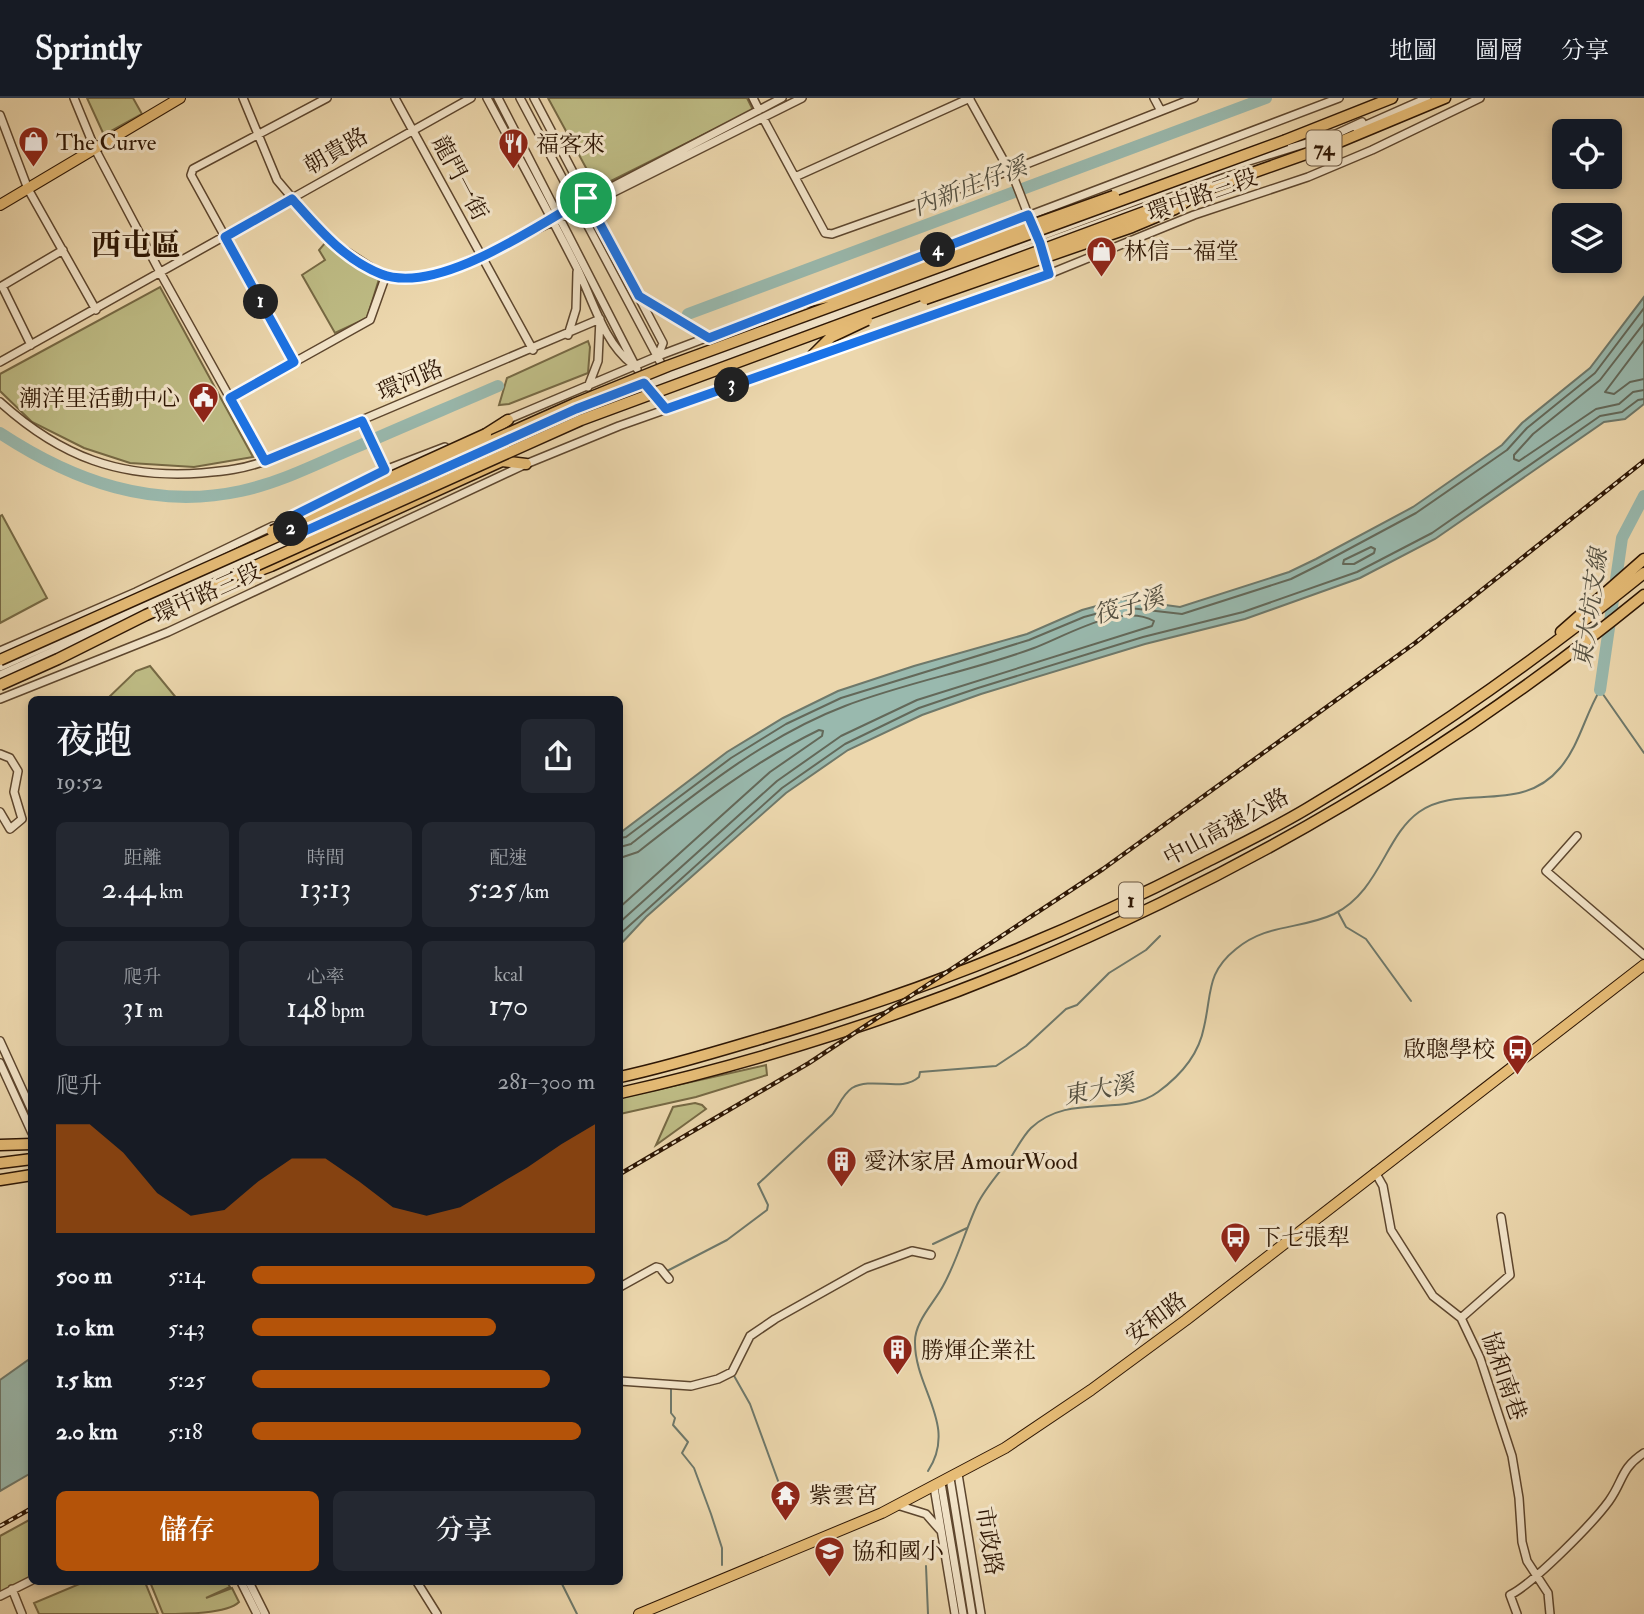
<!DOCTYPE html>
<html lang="zh-TW">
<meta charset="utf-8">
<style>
:root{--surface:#171b24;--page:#242831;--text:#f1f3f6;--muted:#9ea1a6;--line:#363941;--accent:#b45309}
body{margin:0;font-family:"IM FELL Double Pica","Noto Serif TC",serif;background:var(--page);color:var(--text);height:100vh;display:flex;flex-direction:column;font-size:26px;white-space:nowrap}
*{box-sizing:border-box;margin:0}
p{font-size:23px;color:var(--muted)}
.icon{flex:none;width:38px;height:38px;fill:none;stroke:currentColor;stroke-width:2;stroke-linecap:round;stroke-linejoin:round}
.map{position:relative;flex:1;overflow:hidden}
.drawer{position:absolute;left:28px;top:598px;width:595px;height:889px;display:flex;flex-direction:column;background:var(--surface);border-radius:10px;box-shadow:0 4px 10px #0003}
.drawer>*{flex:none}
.tools{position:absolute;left:1552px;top:21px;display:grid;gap:14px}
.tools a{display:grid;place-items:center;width:70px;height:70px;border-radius:10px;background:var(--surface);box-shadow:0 4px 10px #0003;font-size:35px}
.pin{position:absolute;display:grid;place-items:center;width:60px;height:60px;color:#fff;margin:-30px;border:4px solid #fff;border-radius:50%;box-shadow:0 2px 7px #0007}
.km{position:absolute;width:35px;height:35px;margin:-18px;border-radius:50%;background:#222;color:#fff;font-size:19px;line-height:35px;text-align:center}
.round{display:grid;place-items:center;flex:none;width:74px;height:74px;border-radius:10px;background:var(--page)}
.head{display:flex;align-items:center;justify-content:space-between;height:119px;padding:0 28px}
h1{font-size:38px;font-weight:600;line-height:52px}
.stats{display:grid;grid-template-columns:repeat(3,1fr);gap:10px;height:119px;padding:7px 28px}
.stats div{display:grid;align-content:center;border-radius:10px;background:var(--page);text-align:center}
.stats b{font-size:30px;font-weight:600}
.stats small{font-size:19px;font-weight:400}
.stats p{font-size:19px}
.chart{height:196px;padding:14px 28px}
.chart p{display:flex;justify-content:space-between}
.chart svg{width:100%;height:126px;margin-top:7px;fill:var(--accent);opacity:.7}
.action{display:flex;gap:14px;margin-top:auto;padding:14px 28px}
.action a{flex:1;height:80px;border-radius:10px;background:var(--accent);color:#fff;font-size:28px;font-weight:600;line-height:80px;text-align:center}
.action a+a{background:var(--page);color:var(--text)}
ul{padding:0 28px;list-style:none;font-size:23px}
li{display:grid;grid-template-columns:112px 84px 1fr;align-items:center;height:52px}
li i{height:18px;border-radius:9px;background:var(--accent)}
header{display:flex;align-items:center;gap:42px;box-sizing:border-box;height:98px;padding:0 35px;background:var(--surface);border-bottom:2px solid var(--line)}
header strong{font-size:33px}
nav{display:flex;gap:38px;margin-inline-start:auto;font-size:24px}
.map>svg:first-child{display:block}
.green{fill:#bebc85;stroke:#766944;stroke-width:2}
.water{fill:#99b9ae;stroke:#6e786a;stroke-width:2}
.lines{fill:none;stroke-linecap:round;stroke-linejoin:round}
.shore{stroke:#636859;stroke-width:2}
.stream{stroke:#6e786a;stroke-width:2}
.river{stroke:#99b9ae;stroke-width:12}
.minor-casing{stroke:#5d462e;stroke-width:10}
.major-casing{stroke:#2d1604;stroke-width:12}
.highway-casing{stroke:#2d1604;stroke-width:13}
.minor{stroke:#f3e5ca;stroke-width:7}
.major{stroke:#e6bc76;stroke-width:10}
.highway{stroke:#e6bc76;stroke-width:10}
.rail-casing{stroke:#2d1604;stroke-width:4.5}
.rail{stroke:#f3e5ca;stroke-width:2;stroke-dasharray:5;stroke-linecap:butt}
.highway-bridge-casing{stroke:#2d1604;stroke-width:13;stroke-linecap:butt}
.highway-bridge{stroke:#e6bc76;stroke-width:10}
.route-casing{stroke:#fff;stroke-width:14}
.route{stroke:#1a73e8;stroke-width:9}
.labels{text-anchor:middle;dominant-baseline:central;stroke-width:6;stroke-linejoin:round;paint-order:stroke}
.shield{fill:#f3e5ca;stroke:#68543f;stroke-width:2}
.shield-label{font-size:21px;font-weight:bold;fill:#2d1604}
.poi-label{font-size:23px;fill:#2d1604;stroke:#f3e5ca;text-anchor:start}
.street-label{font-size:23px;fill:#2d1604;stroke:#f3e5ca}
.water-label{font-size:24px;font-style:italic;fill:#534f40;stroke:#f3e5ca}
.district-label{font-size:30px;font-weight:bold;fill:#2d1604;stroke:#f3e5ca}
</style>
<header>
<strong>Sprintly</strong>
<nav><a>地圖</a><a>圖層</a><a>分享</a></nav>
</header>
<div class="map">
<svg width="1644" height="1516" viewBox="0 0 1644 1516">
<rect width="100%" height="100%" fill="#ecd7ad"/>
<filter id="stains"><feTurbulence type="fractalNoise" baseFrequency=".00286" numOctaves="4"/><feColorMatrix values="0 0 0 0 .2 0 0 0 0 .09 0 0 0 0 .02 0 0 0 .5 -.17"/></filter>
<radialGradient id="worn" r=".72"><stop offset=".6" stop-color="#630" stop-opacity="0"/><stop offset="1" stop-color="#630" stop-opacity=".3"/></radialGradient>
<path class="green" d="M 87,0 L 133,0 L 142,16 L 104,37 Z
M 548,0 L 747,0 L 753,12 L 597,90 Z
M 325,145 L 379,181 L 367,220 L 335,235 L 302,177 L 325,162 L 319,152 Z
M 160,189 L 253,359 L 194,369 L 130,365 L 84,350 L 32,324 L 0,293 L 0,276 Z
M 588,243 L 590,249 L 588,275 L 509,306 L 499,307 L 507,280 Z
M 2,417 L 47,500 L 0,525 L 0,418 Z
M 150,568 L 178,602 L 106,602 L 136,573 Z
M 766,967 L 767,977 L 696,999 L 620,1016 L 620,1000 Z
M 695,1005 L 702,1007 L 706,1011 L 656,1047 L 673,1009 Z
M 31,1421 L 31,1481 L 0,1497 L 0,1438 Z
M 84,1484 L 145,1484 L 158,1516 L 39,1516 L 34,1505 Z
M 150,1484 L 227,1484 L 230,1489 L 206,1500 L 232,1490 L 239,1504 C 227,1516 183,1516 163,1516 Z"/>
<path class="water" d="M 1644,199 L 1644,306 L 1625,321 L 1604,324 L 1435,441 L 1360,480 L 1245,521 L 1145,546 L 981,596 L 922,617 L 848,652 L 786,695 L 646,819 L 620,847 L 620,735 L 727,654 L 783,620 L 838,593 L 914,568 L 1027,536 L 1082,512 L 1122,501 L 1180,509 L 1289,474 L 1316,461 L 1413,409 L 1502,347 L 1522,325 L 1590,270 Z
M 31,1260 L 31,1375 L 0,1393 L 0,1282 Z"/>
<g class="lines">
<path class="shore" d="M 1644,225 L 1600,282 L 1533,336 L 1514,357 L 1514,361 L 1519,363 L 1596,311 L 1619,306 L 1633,294 L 1644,292
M 1644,242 L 1605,294 L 1614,296 L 1630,284 L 1644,281
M 1371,449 L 1375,451 L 1374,455 L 1354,466 L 1343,466 L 1344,462 Z
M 620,740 L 626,739 L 731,660 L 786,626 L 841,600 L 1029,542 L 1084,519 L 1121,509 L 1182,516 L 1291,481 L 1319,467 L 1416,415 L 1507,352 L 1527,330 L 1595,275 L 1644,210
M 620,749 L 631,746 C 697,694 766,638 845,608 C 907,584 972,573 1034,550 C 1066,538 1121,504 1154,523 L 1152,528 L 917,602 L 841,638 L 777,683 L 620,824
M 620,760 L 638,754 C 695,709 753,664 819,632 L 823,633 L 822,638 L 770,674 L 620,809
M 620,836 L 782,690 L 845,646 L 919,610 L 978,590 L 1143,539 L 1243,514 L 1357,474 L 1432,435 L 1600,318 L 1622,314 L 1638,302 L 1644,301"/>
<path class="stream" d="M 1338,814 L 1346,829 L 1366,841 L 1411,903
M 933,1146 L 967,1130
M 667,1173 L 727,1142 L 767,1112 L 768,1107 L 758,1086 L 832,1017 C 839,1008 842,997 852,990 C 873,978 901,995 919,979 L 920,974 L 996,968 L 1026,948 L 1066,911 L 1077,907 L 1109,875 L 1146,852 L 1160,838
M 733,1276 L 750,1306 L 781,1391
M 671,1290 L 671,1315 L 675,1320 L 673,1327 L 688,1344 L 682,1355 L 694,1370 L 711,1416 L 722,1450 L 722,1467
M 928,1373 C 958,1327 915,1291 915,1245 C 914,1224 934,1205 943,1188 C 957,1163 965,1133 977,1107 C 985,1090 1000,1074 1011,1059 C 1017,1050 1023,1038 1031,1030 C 1069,994 1123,1020 1158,994 C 1180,978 1199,956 1204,929 C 1212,895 1206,875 1236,851 C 1267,825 1300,832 1334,816 C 1380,793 1385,738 1419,714 C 1460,685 1521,717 1560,670 C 1579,648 1585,617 1600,592 L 1644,655
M 926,1468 L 928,1516
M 561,1484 L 577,1516"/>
<path class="river" d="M 688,216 L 1266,0
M 0,335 C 73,383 153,412 241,393 C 283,384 322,363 361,347 C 406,327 452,308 498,288
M 1600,592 L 1622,440 L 1644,398"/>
<defs>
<path id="minor" d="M 74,0 L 95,51 L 161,176 L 265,363
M 243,0 L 277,82 L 327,141 L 381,176 L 405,181 L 428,179 L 451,171 L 580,111 L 802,0
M 395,0 L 533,252
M 487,0 C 517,56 547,111 576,168 C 592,199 603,244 632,266
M 498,0 L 637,271
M 520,0 L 665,273
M 534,0 L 663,245 L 658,258
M 753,0 L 759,12
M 969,0 L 1015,83 L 1029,119
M 1154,0 L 1161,13
M 0,17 L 28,91 L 96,212
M 763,20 L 825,135 L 832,136 L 1009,73 L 1194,0
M 1357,31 L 1427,0
M 795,79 L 970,0
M 556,118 L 782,0
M 822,196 L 1339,0
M 640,199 L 709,240
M 568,237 L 576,211 L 577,174
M 31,247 L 2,188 L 63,152
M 0,264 L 471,0
M 294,264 L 191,77 L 193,71 L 327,0
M 588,289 L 598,263 L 600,221
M 650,294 L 666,311
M 230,300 L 370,222 L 386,177
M 0,304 C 61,359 120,381 202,375 C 224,373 244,371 265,363 L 600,221
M 362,323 L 385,372
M 504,323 L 658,258 L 801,204
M 526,334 L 576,311 L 644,285 L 1220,72 L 1336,36 L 1362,24
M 290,419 L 385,372 L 445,349
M 0,553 L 136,494 L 273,428
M 0,569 L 356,410
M 0,577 L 517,343 L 668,281 L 1237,75
M 0,601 L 168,534 L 526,366 L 619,328 L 1049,176 L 1194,117 L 1308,79 L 1372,52 L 1480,0
M 0,656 L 10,660 L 18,673 L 14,694 L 22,721 L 10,731 L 0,714
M 1577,738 L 1546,773 L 1644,857
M 0,943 L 32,1013
M 0,965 L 32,1035
M 1375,1074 L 1383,1088 L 1391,1132 L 1433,1198 L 1461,1220 L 1480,1260 L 1512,1358 L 1519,1400 L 1522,1444 L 1527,1463 L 1548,1495 L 1550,1516
M 620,1189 L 656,1169 L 660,1170 L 669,1181
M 1461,1220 L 1510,1177 L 1501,1119
M 620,1283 L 691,1288 L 718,1281 L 732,1274 L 750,1238 L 775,1221 L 866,1170 L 912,1153 L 931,1157
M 958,1376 L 981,1516
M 950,1380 L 972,1516
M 941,1385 L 963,1516
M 934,1389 L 955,1516
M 897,1407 L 926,1416 L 940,1432
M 241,1484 L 257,1516
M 249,1484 L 265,1516
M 417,1484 L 437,1516
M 12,1491 L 22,1516
M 0,1498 L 32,1482
M 1517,1516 L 1510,1497 C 1534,1485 1593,1425 1609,1403 C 1624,1382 1620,1371 1644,1355"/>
<path id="major" d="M 0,107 L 180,0
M 639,1516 L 882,1415 L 1005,1350 L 1091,1292 L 1186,1222 L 1644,867"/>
<path id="highway" d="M 1286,42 L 1392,0
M 1201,93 L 1337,45 L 1445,0
M 486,336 L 508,322
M 239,480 L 271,468 L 502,363 L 526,366
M 1561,534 L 1644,461
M 620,979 C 676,967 732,949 787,933 C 929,890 1067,835 1200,767 C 1236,749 1273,731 1308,710 C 1425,640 1538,561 1644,475
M 620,995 C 992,911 1348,739 1644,497
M 0,1047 L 32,1046
M 0,1065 L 32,1061
M 0,1082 L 32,1077"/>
</defs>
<use href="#minor" class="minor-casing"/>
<use href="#major" class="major-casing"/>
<use href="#highway" class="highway-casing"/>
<use href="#minor" class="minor"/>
<use href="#major" class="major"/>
<use href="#highway" class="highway"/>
<defs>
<path id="rail" d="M 620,1076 L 809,965 L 1103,771 L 1415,545 L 1644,363
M 0,1428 L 32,1410"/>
</defs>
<use href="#rail" class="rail-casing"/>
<use href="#rail" class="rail"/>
<defs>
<path id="highway-bridge" d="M 925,201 L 1132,129 L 1175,111 L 1188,102
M 799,205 L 832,198 L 1114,98
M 812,258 L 831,239 L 867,222
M 272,433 L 486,336
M 0,562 L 574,306 L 668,268 L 1286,42
M 0,587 L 58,561 L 146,517 L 581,322 L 1201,93"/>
</defs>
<use href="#highway-bridge" class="highway-bridge-casing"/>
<use href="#highway-bridge" class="highway-bridge"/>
</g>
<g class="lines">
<defs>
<path id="route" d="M 586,100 L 639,198 L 709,240 L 1028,117 L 1040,145 L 1049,176 L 666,311 L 644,285 L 576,311 L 294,438 L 287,421 L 385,372 L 362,323 L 265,363 L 230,300 L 294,264 L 225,139 L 292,101 C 318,130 343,161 381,176 C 438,198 538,127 586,100 Z"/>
</defs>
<use href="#route" class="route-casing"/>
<use href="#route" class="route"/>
</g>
<defs>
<symbol id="shop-pin" viewBox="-11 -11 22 30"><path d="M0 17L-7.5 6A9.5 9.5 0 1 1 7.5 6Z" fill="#8f2418" stroke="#f3e5ca"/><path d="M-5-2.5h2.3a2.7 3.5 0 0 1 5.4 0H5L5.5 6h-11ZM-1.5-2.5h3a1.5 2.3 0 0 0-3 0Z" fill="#fff"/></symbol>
<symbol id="restaurant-pin" viewBox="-11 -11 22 30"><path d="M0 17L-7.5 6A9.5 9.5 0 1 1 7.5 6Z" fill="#8f2418" stroke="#f3e5ca"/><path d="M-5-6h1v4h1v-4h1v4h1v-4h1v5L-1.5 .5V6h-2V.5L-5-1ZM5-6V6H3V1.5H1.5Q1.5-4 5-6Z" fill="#fff"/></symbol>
<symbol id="civic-pin" viewBox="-11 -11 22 30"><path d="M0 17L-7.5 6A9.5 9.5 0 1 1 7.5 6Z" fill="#8f2418" stroke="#f3e5ca"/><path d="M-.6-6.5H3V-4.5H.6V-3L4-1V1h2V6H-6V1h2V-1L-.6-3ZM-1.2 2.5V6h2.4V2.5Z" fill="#fff"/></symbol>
<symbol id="bus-pin" viewBox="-11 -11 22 30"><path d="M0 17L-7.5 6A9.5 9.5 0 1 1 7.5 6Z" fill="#8f2418" stroke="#f3e5ca"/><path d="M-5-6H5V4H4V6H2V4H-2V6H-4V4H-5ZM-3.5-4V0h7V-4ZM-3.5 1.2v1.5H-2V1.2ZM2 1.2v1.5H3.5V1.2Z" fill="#fff"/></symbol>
<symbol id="building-pin" viewBox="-11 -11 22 30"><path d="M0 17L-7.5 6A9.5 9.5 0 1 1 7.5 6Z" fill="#8f2418" stroke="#f3e5ca"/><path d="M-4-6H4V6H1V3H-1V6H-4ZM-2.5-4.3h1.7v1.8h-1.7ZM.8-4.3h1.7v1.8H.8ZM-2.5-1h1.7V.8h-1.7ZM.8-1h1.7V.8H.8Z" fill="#fff"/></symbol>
<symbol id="temple-pin" viewBox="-11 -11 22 30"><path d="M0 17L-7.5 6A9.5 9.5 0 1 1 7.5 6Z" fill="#8f2418" stroke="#f3e5ca"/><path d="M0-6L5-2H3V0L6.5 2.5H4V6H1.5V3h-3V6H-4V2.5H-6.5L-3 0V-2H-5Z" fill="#fff"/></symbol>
<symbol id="school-pin" viewBox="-11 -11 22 30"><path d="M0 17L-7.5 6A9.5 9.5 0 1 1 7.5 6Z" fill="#8f2418" stroke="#f3e5ca"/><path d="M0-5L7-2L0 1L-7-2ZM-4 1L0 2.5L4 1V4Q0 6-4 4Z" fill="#fff"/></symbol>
</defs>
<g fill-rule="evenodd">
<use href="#shop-pin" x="16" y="26" width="35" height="47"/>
<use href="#restaurant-pin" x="496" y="28" width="35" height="47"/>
<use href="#shop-pin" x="1084" y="136" width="35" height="47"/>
<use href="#civic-pin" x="186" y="282" width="35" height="47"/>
<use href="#bus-pin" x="1500" y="934" width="35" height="47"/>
<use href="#building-pin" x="824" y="1046" width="35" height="47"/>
<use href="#bus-pin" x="1218" y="1122" width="35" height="47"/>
<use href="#building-pin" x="880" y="1234" width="35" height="47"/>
<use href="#temple-pin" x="768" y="1380" width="35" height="47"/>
<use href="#school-pin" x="812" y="1436" width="35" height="47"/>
</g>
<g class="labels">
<g class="shield">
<rect x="1306.5" y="32.5" width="35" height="35" rx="5"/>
<rect x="1119" y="784.5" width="24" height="35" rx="5"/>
</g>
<g class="shield-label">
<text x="1324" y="50">74</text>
<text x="1131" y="802">1</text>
</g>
<g class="poi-label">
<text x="56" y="44">The Curve</text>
<text x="536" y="46">福客來</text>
<text x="1124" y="153">林信一福堂</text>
<text x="180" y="300" text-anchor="end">潮洋里活動中心</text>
<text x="1495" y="951" text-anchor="end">啟聰學校</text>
<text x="864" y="1063">愛沐家居 AmourWood</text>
<text x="1258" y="1139">下七張犁</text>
<text x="921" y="1252">勝煇企業社</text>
<text x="809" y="1397">紫雲宮</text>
<text x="852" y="1453">協和國小</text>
</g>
<g class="street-label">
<text transform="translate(336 53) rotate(-30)">朝貴路</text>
<text transform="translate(460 80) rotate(62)">龍門一街</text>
<text transform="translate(1202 97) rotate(-19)">環中路三段</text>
<text transform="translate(410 282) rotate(-23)">環河路</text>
<text transform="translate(207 495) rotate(-24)">環中路三段</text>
<text transform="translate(1226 729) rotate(-28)">中山高速公路</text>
<text transform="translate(1156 1220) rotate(-37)">安和路</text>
<text transform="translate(1504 1278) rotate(71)">協和南巷</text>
<text transform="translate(989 1443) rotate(81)">市政路</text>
</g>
<g class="water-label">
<text transform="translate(970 89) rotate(-21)">內新庄仔溪</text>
<text transform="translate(1129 508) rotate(-16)">筏子溪</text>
<text transform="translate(1591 510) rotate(-82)">東大坑支線</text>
<text transform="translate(1099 992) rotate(-11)">東大溪</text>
</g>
<g class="district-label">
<text x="136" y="147">西屯區</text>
</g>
</g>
<rect width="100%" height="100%" filter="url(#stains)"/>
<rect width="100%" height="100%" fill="url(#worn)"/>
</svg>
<div class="tools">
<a><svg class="icon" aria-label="locate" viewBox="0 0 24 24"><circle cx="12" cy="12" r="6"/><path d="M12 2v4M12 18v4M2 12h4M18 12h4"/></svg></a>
<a><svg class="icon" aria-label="layers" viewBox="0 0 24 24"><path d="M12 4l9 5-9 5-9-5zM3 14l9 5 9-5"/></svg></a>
</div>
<div class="pin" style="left:586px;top:100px;background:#1e9e55"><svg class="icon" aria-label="arrive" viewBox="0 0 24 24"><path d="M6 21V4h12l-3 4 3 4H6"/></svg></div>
<b class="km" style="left:261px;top:204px">1</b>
<b class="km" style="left:291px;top:431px">2</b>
<b class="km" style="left:732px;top:287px">3</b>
<b class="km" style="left:938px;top:152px">4</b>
<section class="drawer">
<div class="head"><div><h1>夜跑</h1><p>19:52</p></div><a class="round"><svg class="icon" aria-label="share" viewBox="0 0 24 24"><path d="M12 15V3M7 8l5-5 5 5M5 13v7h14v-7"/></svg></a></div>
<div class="stats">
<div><p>距離</p><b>2.44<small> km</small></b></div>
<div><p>時間</p><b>13:13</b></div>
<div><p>配速</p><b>5:25<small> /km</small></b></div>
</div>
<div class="stats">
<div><p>爬升</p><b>31<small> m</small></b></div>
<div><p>心率</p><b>148<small> bpm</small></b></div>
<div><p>kcal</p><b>170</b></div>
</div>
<div class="chart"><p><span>爬升</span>281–300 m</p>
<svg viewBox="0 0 160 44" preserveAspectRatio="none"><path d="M0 44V6L10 6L20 16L30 30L40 38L50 36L60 26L70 18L80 18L90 26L100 35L110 38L120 35L130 28L140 21L150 13L160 6V44z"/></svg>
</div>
<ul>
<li><b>500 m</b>5:14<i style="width:100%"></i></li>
<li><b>1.0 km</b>5:43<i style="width:71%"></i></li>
<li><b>1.5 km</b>5:25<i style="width:87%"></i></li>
<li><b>2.0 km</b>5:18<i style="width:96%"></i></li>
</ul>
<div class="action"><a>儲存</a><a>分享</a></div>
</section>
</div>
